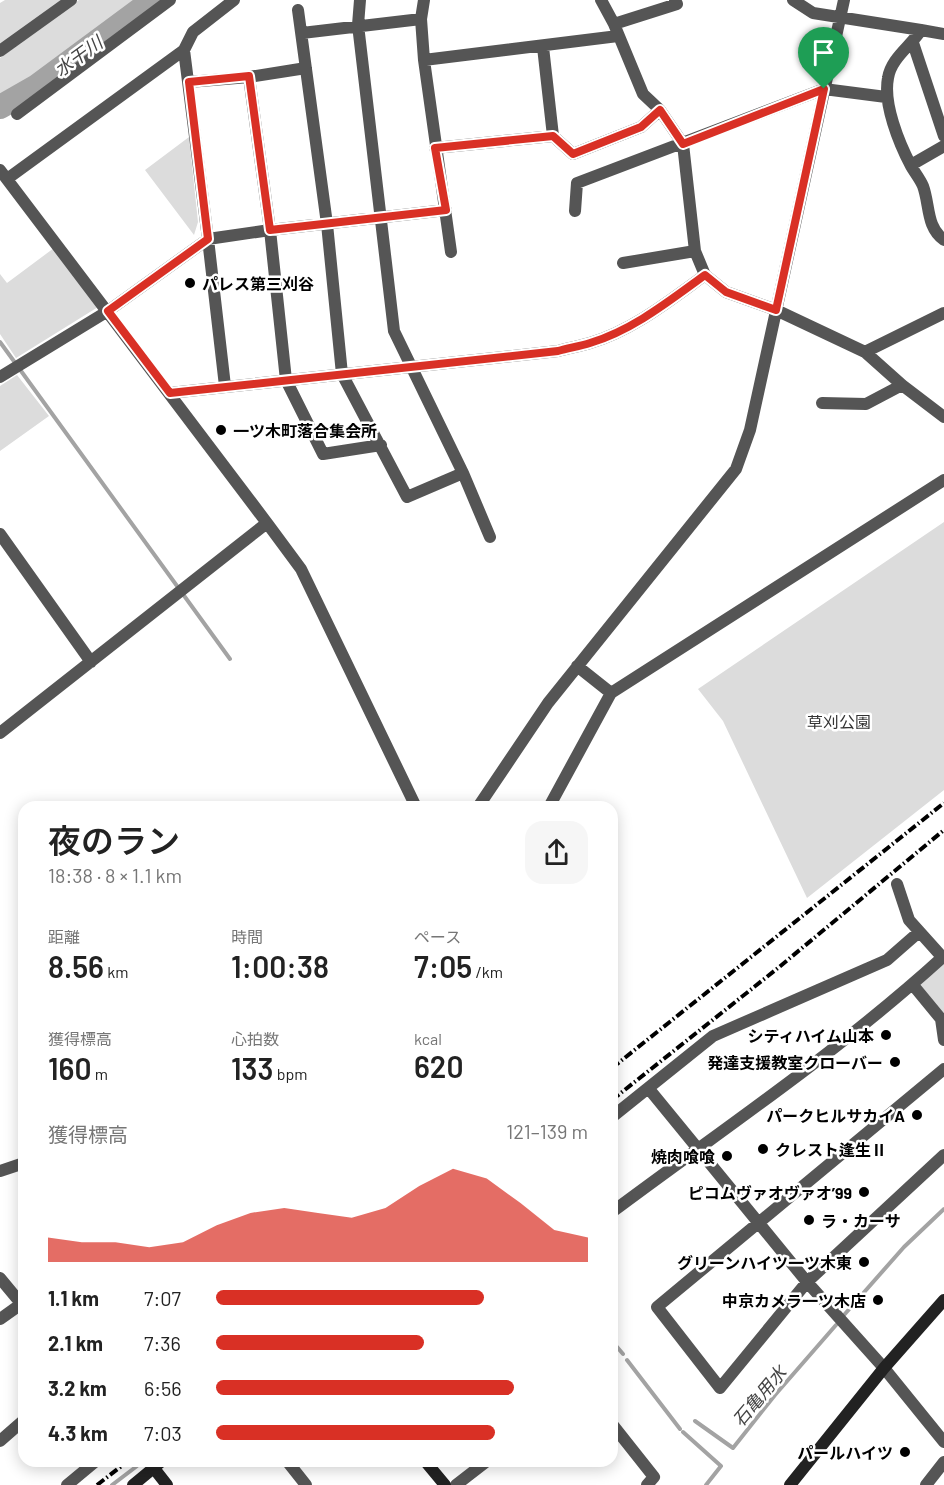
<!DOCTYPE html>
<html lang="ja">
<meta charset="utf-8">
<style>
:root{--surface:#fff;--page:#f6f6f6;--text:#222;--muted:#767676;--accent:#d93025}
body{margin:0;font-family:Barlow,"Noto Sans JP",sans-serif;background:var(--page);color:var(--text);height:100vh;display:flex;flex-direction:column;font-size:22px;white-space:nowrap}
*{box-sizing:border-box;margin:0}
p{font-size:20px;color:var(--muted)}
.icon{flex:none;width:33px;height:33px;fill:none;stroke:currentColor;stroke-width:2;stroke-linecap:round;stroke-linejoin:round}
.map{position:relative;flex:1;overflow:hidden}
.panel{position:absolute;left:18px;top:801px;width:600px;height:666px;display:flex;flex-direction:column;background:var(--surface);border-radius:18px;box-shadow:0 3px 15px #0003}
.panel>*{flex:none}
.pin{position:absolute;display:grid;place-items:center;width:51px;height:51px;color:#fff;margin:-62px -26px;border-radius:50% 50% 50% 0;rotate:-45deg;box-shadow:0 0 6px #0007}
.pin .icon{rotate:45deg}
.round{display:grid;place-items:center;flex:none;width:63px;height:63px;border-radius:18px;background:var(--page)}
.overview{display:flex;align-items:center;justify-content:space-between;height:102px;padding:0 30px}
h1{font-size:33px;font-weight:600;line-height:45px}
.figures{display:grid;grid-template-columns:repeat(3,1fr);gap:9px;height:102px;padding:6px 30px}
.figures div{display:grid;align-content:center}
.figures b{font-size:30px;font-weight:600}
.figures small{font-size:16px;font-weight:400}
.figures p{font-size:16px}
.chart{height:168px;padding:12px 30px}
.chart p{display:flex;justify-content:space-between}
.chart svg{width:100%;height:108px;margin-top:6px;fill:var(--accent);opacity:.7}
ul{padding:0 30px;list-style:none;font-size:20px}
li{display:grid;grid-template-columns:96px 72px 1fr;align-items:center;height:45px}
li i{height:15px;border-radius:8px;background:var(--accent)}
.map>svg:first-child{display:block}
.green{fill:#dcdcdc}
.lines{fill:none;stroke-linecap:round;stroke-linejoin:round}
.stream{stroke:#a3a3a3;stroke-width:4}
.river{stroke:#a3a3a3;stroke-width:24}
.street{stroke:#555;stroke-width:12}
.secondary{stroke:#222;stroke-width:12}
.rail{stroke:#000;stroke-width:4;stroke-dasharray:9 3 1.5 3;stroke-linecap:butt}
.route-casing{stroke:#fff;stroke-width:12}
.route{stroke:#d93025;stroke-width:8}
.poi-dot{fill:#000;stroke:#fff;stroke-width:2}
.labels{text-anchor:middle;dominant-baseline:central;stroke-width:5;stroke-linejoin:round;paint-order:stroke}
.poi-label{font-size:16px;font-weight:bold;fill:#000;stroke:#fff;text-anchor:end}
.park-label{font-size:16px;fill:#333;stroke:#fff}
.water-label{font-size:18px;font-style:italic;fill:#444;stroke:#fff}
</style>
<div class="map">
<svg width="944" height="1485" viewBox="0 0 944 1485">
<rect width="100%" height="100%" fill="#fff"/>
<path class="green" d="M 5,0 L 63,0 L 0,46 L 0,3 Z
M 79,0 L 138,0 L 68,54 L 0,101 L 0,58 Z
M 189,137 L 198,222 L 194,235 L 145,170 Z
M 54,248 L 98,307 L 16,358 L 0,334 L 0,274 L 7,283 Z
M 17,375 L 49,416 L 0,451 L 0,386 Z
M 944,522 L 944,790 L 807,898 L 723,721 L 698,689 Z
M 944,963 L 944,1015 L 920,984 Z"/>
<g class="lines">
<path class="stream" d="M 0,342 L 230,659
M 844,1315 L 904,1247 L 944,1209
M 612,1341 L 623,1354
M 627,1360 L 680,1429
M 695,1421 L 733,1448 L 775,1395 L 836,1325
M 683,1432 L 721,1466 L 706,1485
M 112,1485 L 137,1466"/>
<path class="river" d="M 0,107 L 37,86 L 153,0"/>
<path class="street" d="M 424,0 L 421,19 L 424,60 L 451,252
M 601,0 L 614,24 L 643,94 L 660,110 L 683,144 L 695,251 L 705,275 L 726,292 L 776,310 L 865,352 L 902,385 L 944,417
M 793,0 L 813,13 L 921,30 C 911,46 891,58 888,78 C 883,104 899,143 911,166 C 915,173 920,179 923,186 C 930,205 926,227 944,240
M 298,10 L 327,224 L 342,374 L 407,497 L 463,473 L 394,331 L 358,25 L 360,0
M 614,24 L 677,4 L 675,0
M 921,30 L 944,34
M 302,33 L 421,19
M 913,43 L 944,136
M 543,47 L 553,136
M 0,51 L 71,0
M 424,60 L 618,36
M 249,77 L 270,230 L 286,380 L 323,454 L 381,445
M 189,82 L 249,77 L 306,68
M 17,114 L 170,0
M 435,148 L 553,136 L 573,154 L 641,127 L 660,110
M 911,165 L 944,146
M 0,170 L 267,523 L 0,733
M 7,179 L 184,50 L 193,32 L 234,0
M 575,211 L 577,183 L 824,89 L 886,97
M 623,263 L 695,251
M 865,352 L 944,313
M 0,377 L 108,311 L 208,239 L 184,50
M 225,386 L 208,239 L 270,230 L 446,210
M 170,393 L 558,351 C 569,348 580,346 590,343 C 633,330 669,301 705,275
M 822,403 L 866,404 L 902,385
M 463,473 L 490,537
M 267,523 L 301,569 L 416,807
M 0,534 L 91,662
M 577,666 L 611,693
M 478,807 L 548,703 L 736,469 L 750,430 L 844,0
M 549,807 L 611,693 L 944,480
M 897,884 L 909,920 L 943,958
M 913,985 L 941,1019 L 944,1040
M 944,1069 L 657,1307 L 720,1388 L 807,1282 L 944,1155
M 649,1089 L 807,1282 L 884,1368 L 944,1442
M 612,1117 L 713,1036 L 887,960 L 919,932
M 0,1171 L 24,1163
M 612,1212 C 723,1129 841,1050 944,956
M 0,1278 L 24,1307
M 0,1319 L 24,1302
M 612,1424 L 654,1477 L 647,1485
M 0,1441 L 24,1420
M 287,1461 L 306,1485
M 67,1485 L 96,1461
M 456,1485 L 487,1461
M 926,1485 L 944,1462"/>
<path class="secondary" d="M 425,1461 L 445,1485
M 149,1462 L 167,1485
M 133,1485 L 162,1461
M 790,1485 L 884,1368 L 944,1300"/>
<path class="rail" d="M 612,1068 L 944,803
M 612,1100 L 778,968 L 944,830
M 97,1485 L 128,1461"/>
</g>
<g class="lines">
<defs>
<path id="route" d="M 249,76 L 270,230 L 446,210 L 435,148 L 553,136 L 573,154 L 641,127 L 660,110 L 683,144 L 824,89 L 776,310 L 726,292 L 705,275 C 669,301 633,330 590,343 C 580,346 569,348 558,351 L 170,393 L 108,311 L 208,239 L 189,82 Z"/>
</defs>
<use href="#route" class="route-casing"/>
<use href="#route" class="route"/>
</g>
<g class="poi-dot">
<circle cx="190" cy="283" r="6"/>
<circle cx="221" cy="430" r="6"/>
<circle cx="886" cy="1035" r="6"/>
<circle cx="895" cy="1062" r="6"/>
<circle cx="917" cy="1115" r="6"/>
<circle cx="763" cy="1149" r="6"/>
<circle cx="727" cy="1156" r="6"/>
<circle cx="864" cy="1192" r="6"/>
<circle cx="809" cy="1220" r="6"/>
<circle cx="864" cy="1262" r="6"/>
<circle cx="878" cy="1300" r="6"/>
<circle cx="905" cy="1452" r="6"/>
</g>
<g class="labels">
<g class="poi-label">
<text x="202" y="283" text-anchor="start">パレス第三刈谷</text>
<text x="233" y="430" text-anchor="start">一ツ木町落合集会所</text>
<text x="874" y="1035">シティハイム山本</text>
<text x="883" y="1062">発達支援教室クローバー</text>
<text x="905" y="1115">パークヒルサカイA</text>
<text x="775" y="1149" text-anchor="start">クレスト逢生Ⅱ</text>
<text x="715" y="1156">焼肉喰喰</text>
<text x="852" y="1192">ピコムヴァオヴァオ’99</text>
<text x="821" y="1220" text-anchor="start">ラ・カーサ</text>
<text x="852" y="1262">グリーンハイツ一ツ木東</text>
<text x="866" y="1300">中京カメラ一ツ木店</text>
<text x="893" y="1452">パールハイツ</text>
</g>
<g class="park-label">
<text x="839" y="721">草刈公園</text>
</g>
<g class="water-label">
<text transform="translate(78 56) rotate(-36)">水干川</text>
<text transform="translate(759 1396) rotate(-50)">石亀用水</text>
</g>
</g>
</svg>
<div class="pin" style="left:824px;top:89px;background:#1e9e55"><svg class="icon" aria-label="arrive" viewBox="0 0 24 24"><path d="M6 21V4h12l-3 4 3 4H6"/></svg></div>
<section class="panel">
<div class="overview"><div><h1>夜のラン</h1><p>18:38 · 8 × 1.1 km</p></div><a class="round"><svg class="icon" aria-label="share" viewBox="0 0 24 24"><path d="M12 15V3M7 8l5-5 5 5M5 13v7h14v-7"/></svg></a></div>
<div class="figures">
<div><p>距離</p><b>8.56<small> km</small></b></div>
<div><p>時間</p><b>1:00:38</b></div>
<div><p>ペース</p><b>7:05<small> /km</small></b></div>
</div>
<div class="figures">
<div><p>獲得標高</p><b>160<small> m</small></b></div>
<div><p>心拍数</p><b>133<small> bpm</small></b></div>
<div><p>kcal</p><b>620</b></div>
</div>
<div class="chart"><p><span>獲得標高</span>121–139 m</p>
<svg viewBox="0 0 160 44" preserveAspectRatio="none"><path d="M0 44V34L10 36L20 36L30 38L40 36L50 29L60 24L70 22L80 24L90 26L100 22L110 13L120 6L130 10L140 20L150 31L160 34V44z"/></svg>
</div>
<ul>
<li><b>1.1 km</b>7:07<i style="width:72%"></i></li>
<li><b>2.1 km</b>7:36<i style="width:56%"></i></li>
<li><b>3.2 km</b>6:56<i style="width:80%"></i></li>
<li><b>4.3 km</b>7:03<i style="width:75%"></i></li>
</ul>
</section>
</div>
